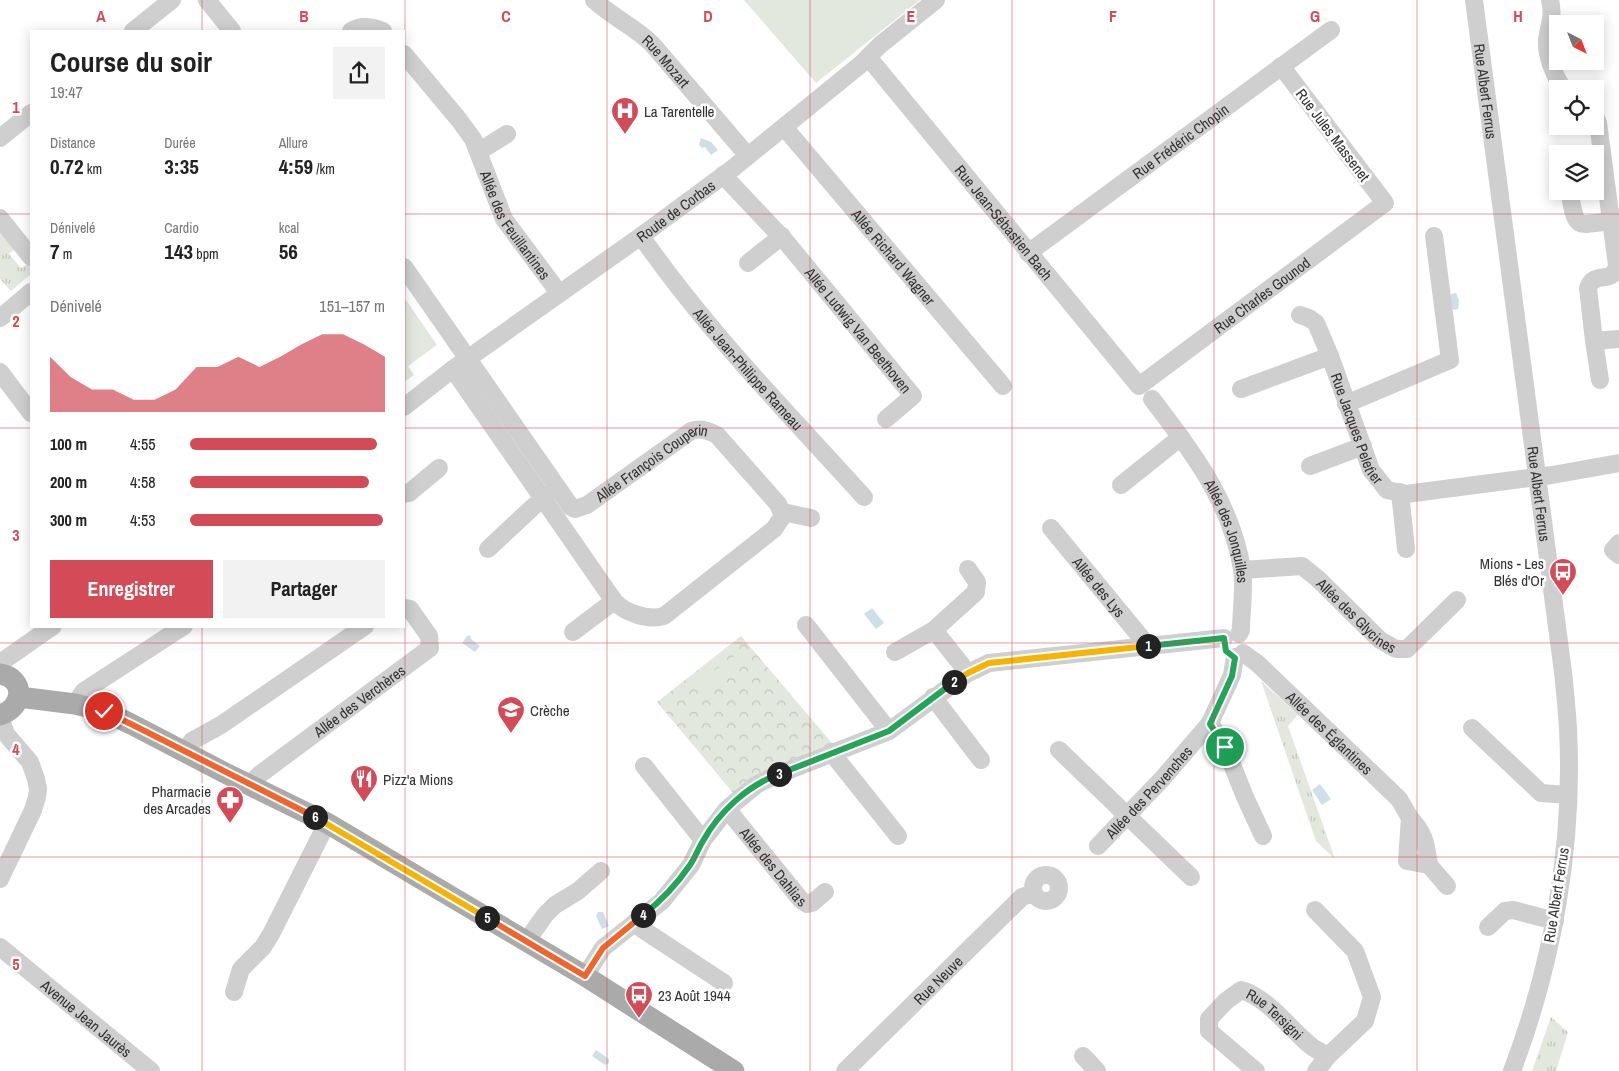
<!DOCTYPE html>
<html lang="fr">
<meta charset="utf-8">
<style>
:root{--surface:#fff;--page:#f2f2f2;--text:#222;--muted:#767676;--accent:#d24b56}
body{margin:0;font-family:"Archivo Narrow",sans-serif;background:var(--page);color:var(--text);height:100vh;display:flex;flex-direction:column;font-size:19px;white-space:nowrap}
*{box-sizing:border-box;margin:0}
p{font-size:16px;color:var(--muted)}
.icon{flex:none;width:28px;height:28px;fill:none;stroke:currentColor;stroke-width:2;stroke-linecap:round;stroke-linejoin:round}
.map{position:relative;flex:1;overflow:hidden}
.drawer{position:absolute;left:30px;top:30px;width:375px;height:598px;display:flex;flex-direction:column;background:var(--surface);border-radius:0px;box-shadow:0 2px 12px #0003}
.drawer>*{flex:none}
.needle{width:32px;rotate:138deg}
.controls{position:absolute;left:1549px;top:15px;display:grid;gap:10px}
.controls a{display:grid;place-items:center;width:55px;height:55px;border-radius:0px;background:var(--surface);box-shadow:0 2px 12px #0003;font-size:25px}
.pin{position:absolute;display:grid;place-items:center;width:42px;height:42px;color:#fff;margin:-21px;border:2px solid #fff;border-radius:50%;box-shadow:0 1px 5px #0007}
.km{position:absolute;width:25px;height:25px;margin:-12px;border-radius:50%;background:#222;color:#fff;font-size:14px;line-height:25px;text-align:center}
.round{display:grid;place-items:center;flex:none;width:52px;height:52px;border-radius:0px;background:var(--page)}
.overview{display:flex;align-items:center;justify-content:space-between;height:85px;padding:0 20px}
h1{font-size:28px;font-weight:800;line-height:38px}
.metrics{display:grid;grid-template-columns:repeat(3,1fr);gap:8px;height:85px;padding:5px 20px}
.metrics div{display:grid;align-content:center}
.metrics b{font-size:21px;font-weight:800}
.metrics small{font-size:14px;font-weight:400}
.metrics p{font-size:14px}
.chart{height:140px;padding:10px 20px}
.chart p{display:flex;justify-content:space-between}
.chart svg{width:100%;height:90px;margin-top:5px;fill:var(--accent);opacity:.7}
.primary-button{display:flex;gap:10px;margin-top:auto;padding:10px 20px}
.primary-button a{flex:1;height:58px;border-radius:0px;background:var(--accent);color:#fff;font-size:20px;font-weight:800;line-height:58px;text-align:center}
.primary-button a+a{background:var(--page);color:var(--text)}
ul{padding:0 20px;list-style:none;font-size:16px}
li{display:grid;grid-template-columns:80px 60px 1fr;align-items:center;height:38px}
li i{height:12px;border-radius:6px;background:var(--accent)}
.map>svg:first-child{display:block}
.grass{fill:url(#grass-tufts)}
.park{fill:url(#park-crowns)}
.pitch{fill:#e2e8dd}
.water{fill:#cfdfe8}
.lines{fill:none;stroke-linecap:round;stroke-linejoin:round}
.minor{stroke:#cfcfcf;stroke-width:18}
.major{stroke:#aaa;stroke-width:21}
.split-1-casing{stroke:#fff;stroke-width:10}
.split-2-casing{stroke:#fff;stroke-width:10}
.split-3-casing{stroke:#fff;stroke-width:10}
.split-4-casing{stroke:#fff;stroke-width:10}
.split-5-casing{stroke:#fff;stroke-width:10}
.split-6-casing{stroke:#fff;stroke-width:10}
.split-7-casing{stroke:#fff;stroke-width:10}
.split-1{stroke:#22a559;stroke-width:6}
.split-2{stroke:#f5b400;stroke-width:6}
.split-3{stroke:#22a559;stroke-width:6}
.split-4{stroke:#22a559;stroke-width:6}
.split-5{stroke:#f0652b;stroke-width:6}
.split-6{stroke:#f5b400;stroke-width:6}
.split-7{stroke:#f0652b;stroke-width:6}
.grid{fill:none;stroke:#d24b56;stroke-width:1;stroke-opacity:0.55}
.labels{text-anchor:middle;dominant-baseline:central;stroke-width:5;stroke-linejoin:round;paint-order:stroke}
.street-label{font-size:15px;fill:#323232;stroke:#fff}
.poi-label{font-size:15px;fill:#323232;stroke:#fff;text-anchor:start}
.grid-label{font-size:16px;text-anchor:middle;font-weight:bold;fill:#d24b56;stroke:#fff;stroke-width:5;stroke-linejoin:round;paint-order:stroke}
</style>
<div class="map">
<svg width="1619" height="1071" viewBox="0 0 1619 1071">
<defs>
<pattern id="grass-tufts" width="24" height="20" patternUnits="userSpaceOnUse" patternTransform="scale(1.25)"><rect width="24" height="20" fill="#e2e8dd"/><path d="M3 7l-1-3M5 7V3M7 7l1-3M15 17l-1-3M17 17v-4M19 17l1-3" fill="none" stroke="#c2c7be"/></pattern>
<pattern id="park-crowns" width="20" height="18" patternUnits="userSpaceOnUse" patternTransform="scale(1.25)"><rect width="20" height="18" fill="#e2e8dd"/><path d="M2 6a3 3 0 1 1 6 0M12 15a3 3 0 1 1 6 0" fill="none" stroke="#c2c7be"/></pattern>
</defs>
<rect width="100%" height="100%" fill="#fff"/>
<path class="grass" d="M 0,225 L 17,247 L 9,254 L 21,268 L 29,263 L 31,266 L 31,274 L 11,291 L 0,279 Z
M 1261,681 L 1298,715 L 1288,726 L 1335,859 L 1316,841 Z
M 1551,1017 L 1568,1032 L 1556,1071 L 1532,1071 Z"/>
<path class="park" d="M 741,636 L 832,743 L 762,773 L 734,794 L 657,702 Z"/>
<path class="pitch" d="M 744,0 L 920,0 L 816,83 Z
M 404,297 L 437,345 L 408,366 L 414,375 L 404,382 Z
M 741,651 L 748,661 L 704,693 L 697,683 Z"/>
<path class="water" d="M 701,138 L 711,142 L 718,150 L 711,155 L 705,147 L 702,148 L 699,145 Z
M 1456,293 L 1459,301 L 1458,309 L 1453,310 L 1451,304 L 1451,294 Z
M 872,608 L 884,623 L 876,629 L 864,614 Z
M 470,635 L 471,639 L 480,646 L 475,652 L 462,643 L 467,636 Z
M 1320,784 L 1331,799 L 1322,805 L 1312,790 Z
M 598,912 L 603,912 L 609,926 L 602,929 L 596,916 Z
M 596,1050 L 609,1059 L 609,1063 L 605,1065 L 592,1056 Z"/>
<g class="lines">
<g class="minor">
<path d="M 207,0 L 232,31"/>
<path id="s1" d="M 594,0 C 612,17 635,27 652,44 L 748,156"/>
<path id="s2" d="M 1474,0 L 1563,672 C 1565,691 1567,710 1568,729 C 1574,844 1553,963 1512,1071"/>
<path d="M 1550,0 C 1554,18 1549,23 1547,40 C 1546,56 1554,75 1563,89"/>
<path d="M 133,31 L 172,0"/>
<path d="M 351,31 C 363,25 371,26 383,31"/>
<path d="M 404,54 L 460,121"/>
<path id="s3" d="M 868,57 L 1139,386 L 1385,203 L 1281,66"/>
<path d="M 1595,116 L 1598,123 L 1617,265 C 1613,286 1595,269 1588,288 L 1594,341 L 1619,339"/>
<path id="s4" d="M 462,124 L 473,139 L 504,219 L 559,293"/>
<path id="s5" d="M 784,127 L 1003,386"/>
<path d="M 0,138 L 31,113"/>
<path d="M 478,152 L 507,134"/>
<path id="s6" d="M 723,175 L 787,243 L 913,396 L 886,419"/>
<path d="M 1569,191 C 1577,229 1573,226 1611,221"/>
<path d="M 0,218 L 31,257"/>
<path id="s7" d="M 641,236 C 706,330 787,412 864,497"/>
<path id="s8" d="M 1028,253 L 1331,30"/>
<path d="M 748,263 L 782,236"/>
<path id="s9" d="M 404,267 L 571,507 L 575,509 L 587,505 L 691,431 C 701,428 707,430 717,435 L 778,504 L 783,516 L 774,529 L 664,616 C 649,621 625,613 614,601 L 453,369"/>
<path id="s10" d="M 1300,315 L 1309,318 L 1316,323 L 1330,356 L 1371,470 L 1387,490 L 1406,494 L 1552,475 L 1619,463"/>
<path d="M 0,318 L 31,292"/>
<path d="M 1594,341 L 1600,380"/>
<path d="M 0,372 L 31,413"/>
<path d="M 1241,389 L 1330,356"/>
<path id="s11" d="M 1152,399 C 1192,451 1231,502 1242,569 C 1245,586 1241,612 1241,630 L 1239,634"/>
<path d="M 1346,404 L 1450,360 L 1434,236"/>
<path id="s12" d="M 404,407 L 453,369 L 641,236 L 732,169 L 860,65 L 880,45 L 936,0"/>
<path d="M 1310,466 L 1363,446"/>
<path d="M 1121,485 L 1181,437"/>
<path d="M 1400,492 L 1406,549"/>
<path d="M 404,494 L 409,493 L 439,468"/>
<path d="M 783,512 L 811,518"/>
<path id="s13" d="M 1051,528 L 1148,646"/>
<path d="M 1619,543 L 1613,550 L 1619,555"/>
<path d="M 488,549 L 534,506 L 552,492"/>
<path id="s14" d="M 1242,570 L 1302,566 L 1318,579 L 1380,640 L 1396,649 L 1407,649 L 1457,600"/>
<path d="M 806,625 L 889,731"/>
<path d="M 934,630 L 968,673"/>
<path d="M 573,632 L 614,601"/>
<path d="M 895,652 L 934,630 L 976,592 L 977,582 L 968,569"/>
<path id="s15" d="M 1243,653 L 1257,663 L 1399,799 L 1410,818 L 1407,861 L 1429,865 L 1447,886"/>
<path d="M 0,663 L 53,626"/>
<path d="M 933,697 L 981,760"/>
<path d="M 75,704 L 83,692 L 87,689 L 184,626"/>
<path d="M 0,717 L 6,734 L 30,762 L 36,779 L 38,789 L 37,797 L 33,810 L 0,879"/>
<path d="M 1210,723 L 1225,747 L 1245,797 L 1263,836"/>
<path d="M 1472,728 L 1541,793 L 1568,795"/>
<path d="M 1059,750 L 1191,877"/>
<path d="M 185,751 L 192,741 L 221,725 L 365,626"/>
<path d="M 831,752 L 898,836"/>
<path d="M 644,766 L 703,840"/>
<path id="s16" d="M 249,785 L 259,775 L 430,648 L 429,636 L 410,609 L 404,608"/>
<path id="s17" d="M 727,809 L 801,900 L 807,904 L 812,903 L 825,892"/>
<path d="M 1410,818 C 1425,833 1426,845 1429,865"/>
<path id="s18" d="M 1098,846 L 1163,778 L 1210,723 L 1232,675 L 1235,657"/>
<circle cx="1046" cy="888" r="13"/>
<path d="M 1315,910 L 1355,951 L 1372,997 L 1365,1021 L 1328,1056 L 1316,1071"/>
<path d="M 635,922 L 642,929 L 724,983"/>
<path d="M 1488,927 L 1505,911 L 1513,910 L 1555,921"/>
<path d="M 526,942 L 545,915 L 555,905 L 578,891 L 601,871"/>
<path id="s19" d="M 0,947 L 151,1071"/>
<path d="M 585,976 L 603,948 L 662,901 L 691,865 L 703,840 L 727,809 L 756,785 L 774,776 L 889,731 L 968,673 L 989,663 L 1224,638"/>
<path d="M 234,992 L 241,969 L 263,947 L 271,934 L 327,823"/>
<path d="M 1083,1056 L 1097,1071"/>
<path id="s20" d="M 845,1071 L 1022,897 L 1034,893"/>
<path id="s21" d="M 1256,1071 L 1209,1031 L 1209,1019 L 1226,1001 L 1241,990 C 1267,997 1290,1029 1311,1046 C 1316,1050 1323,1053 1328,1056"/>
</g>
<path class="major" d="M 0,674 C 26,678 24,708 0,715
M 19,697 L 75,704 L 104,711 L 133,725 L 227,774 L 327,823 L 585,976 L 734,1071"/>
</g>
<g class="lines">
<defs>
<path id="split-1" d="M 1148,646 L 1224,638 L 1226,651 L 1235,658 L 1232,676 L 1210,724 L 1225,747"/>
<path id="split-2" d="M 954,682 L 968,673 L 989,663 L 1148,646"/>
<path id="split-3" d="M 779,774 L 889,731 L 954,682"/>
<path id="split-4" d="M 643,915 C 661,901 677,884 690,865 C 695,858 698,849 703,841 C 719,812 747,786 779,774"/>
<path id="split-5" d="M 487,918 L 585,976 L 603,948 L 643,915"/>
<path id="split-6" d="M 315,817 L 487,918"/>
<path id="split-7" d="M 104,711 L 133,725 L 315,817"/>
</defs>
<use href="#split-1" class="split-1-casing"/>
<use href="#split-2" class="split-2-casing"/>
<use href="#split-3" class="split-3-casing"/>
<use href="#split-4" class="split-4-casing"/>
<use href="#split-5" class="split-5-casing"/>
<use href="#split-6" class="split-6-casing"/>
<use href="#split-7" class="split-7-casing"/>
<use href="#split-1" class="split-1"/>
<use href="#split-2" class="split-2"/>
<use href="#split-3" class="split-3"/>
<use href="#split-4" class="split-4"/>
<use href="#split-5" class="split-5"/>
<use href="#split-6" class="split-6"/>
<use href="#split-7" class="split-7"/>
</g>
<path class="grid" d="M 202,0 L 202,31M 405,0 L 405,1071M 607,0 L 607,1071M 810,0 L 810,1071M 1012,0 L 1012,1071M 1214,0 L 1214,1071M 1417,0 L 1417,1071M 0,214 L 31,214M 404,214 L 1619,214M 0,428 L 31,428M 404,428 L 1619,428M 202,626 L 202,1071M 0,643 L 1619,643M 0,857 L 1619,857"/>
<defs>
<symbol id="hospital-pin" viewBox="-11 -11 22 30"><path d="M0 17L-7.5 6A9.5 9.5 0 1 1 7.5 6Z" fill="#d24b56" stroke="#fff"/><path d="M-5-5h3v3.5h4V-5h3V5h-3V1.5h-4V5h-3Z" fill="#fff"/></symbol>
<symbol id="bus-pin" viewBox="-11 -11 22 30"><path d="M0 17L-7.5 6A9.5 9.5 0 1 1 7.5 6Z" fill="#d24b56" stroke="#fff"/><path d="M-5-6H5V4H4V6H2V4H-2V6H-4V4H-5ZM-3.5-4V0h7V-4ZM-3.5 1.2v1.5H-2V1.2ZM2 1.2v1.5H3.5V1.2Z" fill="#fff"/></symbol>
<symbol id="school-pin" viewBox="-11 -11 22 30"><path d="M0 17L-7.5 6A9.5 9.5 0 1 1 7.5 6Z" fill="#d24b56" stroke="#fff"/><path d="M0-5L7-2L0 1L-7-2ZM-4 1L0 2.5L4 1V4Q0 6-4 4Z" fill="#fff"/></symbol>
<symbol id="restaurant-pin" viewBox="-11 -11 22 30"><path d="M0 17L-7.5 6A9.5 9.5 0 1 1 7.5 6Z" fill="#d24b56" stroke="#fff"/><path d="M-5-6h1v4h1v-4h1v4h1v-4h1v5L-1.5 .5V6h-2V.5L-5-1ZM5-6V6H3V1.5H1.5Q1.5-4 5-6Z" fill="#fff"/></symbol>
<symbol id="pharmacy-pin" viewBox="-11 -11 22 30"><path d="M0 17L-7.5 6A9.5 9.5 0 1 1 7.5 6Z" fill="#d24b56" stroke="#fff"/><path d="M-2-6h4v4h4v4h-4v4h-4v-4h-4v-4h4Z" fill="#fff"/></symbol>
</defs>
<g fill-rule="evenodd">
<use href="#hospital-pin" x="609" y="95" width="32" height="43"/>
<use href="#bus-pin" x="1547" y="556" width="32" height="43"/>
<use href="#school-pin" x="495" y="694" width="32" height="43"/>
<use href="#restaurant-pin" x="348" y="763" width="32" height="43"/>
<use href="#pharmacy-pin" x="214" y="784" width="32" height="43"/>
<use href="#bus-pin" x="623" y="979" width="32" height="43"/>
</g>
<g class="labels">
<g class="street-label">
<text stroke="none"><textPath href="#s1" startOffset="95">Rue Mozart</textPath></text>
<text stroke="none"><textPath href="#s2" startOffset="92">Rue Albert Ferrus</textPath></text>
<text transform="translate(1333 135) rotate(53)">Rue Jules Massenet</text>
<text stroke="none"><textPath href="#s8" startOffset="189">Rue Frédéric Chopin</textPath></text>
<text stroke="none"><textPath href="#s12" startOffset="335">Route de Corbas</textPath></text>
<text stroke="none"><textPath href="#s3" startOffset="214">Rue Jean-Sébastien Bach</textPath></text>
<text stroke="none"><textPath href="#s4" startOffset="115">Allée des Feuillantines</textPath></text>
<text stroke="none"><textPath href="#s5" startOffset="170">Allée Richard Wagner</textPath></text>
<text stroke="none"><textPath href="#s3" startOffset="579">Rue Charles Gounod</textPath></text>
<text stroke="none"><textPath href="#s6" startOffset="206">Allée Ludwig Van Beethoven</textPath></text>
<text stroke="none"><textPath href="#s7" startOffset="171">Allée Jean-Philippe Rameau</textPath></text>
<text stroke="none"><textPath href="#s10" startOffset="131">Rue Jacques Peletier</textPath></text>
<text stroke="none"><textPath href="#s9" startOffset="388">Allée François Couperin</textPath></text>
<text stroke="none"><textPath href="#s2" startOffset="498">Rue Albert Ferrus</textPath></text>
<text stroke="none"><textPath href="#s11" startOffset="154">Allée des Jonquilles</textPath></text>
<text stroke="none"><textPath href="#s13" startOffset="76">Allée des Lys</textPath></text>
<text stroke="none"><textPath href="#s14" startOffset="134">Allée des Glycines</textPath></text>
<text stroke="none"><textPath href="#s16" startOffset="139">Allée des Verchères</textPath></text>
<text stroke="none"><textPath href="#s15" startOffset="118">Allée des Églantines</textPath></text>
<text stroke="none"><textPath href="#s18" startOffset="74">Allée des Pervenches</textPath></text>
<text stroke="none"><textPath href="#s17" startOffset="74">Allée des Dahlias</textPath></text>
<text transform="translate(1556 895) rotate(-81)">Rue Albert Ferrus</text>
<text stroke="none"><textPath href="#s20" startOffset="130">Rue Neuve</textPath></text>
<text stroke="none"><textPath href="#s21" startOffset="159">Rue Tersigni</textPath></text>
<text stroke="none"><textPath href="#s19" startOffset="112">Avenue Jean Jaurès</textPath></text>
</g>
<g class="poi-label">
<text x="644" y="111">La Tarentelle</text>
<text x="1544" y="563" text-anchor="end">Mions - Les<tspan x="1544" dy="17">Blés d'Or</tspan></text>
<text x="530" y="710">Crèche</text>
<text x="383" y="779">Pizz'a Mions</text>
<text x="211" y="791" text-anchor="end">Pharmacie<tspan x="211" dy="17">des Arcades</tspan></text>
<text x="658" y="995">23 Août 1944</text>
</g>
</g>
<g class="grid-label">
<text x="101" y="22">A</text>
<text x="304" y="22">B</text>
<text x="506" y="22">C</text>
<text x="708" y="22">D</text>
<text x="911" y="22">E</text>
<text x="1113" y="22">F</text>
<text x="1315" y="22">G</text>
<text x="1518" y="22">H</text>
<text x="16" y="113">1</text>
<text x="16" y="327">2</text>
<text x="16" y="541">3</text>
<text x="16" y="755">4</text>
<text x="16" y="970">5</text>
</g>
</svg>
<div class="controls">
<a><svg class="needle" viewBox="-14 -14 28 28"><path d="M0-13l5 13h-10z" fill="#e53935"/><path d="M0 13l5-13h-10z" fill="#767676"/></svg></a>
<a><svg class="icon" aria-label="locate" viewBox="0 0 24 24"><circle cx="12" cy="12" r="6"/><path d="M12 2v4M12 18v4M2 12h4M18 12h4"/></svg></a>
<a><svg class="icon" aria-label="layers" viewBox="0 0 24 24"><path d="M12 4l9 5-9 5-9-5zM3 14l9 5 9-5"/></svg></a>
</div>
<div class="pin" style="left:1225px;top:747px;background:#1e9e55"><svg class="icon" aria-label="arrive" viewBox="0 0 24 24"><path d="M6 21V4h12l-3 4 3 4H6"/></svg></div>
<div class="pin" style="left:104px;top:711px;background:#d93025"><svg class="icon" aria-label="check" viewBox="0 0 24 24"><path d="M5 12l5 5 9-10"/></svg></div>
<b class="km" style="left:1148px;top:646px">1</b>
<b class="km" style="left:954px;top:682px">2</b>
<b class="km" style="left:779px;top:774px">3</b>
<b class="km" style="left:643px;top:915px">4</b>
<b class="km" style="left:487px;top:918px">5</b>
<b class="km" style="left:315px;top:817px">6</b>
<section class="drawer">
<div class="overview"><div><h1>Course du soir</h1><p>19:47</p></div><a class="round"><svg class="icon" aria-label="share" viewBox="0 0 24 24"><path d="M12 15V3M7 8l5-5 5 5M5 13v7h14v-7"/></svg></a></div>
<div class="metrics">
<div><p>Distance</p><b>0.72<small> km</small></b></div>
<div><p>Durée</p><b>3:35</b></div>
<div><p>Allure</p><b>4:59<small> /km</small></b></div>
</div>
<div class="metrics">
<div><p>Dénivelé</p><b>7<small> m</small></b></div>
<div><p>Cardio</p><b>143<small> bpm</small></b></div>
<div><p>kcal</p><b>56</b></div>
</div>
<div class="chart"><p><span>Dénivelé</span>151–157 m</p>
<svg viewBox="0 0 160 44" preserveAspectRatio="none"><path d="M0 44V17L10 27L20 33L30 33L40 38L50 38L60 33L70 22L80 22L90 17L100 22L110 17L120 11L130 6L140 6L150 11L160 17V44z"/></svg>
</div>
<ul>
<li><b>100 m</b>4:55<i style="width:96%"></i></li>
<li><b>200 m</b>4:58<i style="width:92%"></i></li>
<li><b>300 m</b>4:53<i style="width:99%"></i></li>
</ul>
<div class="primary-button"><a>Enregistrer</a><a>Partager</a></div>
</section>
</div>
